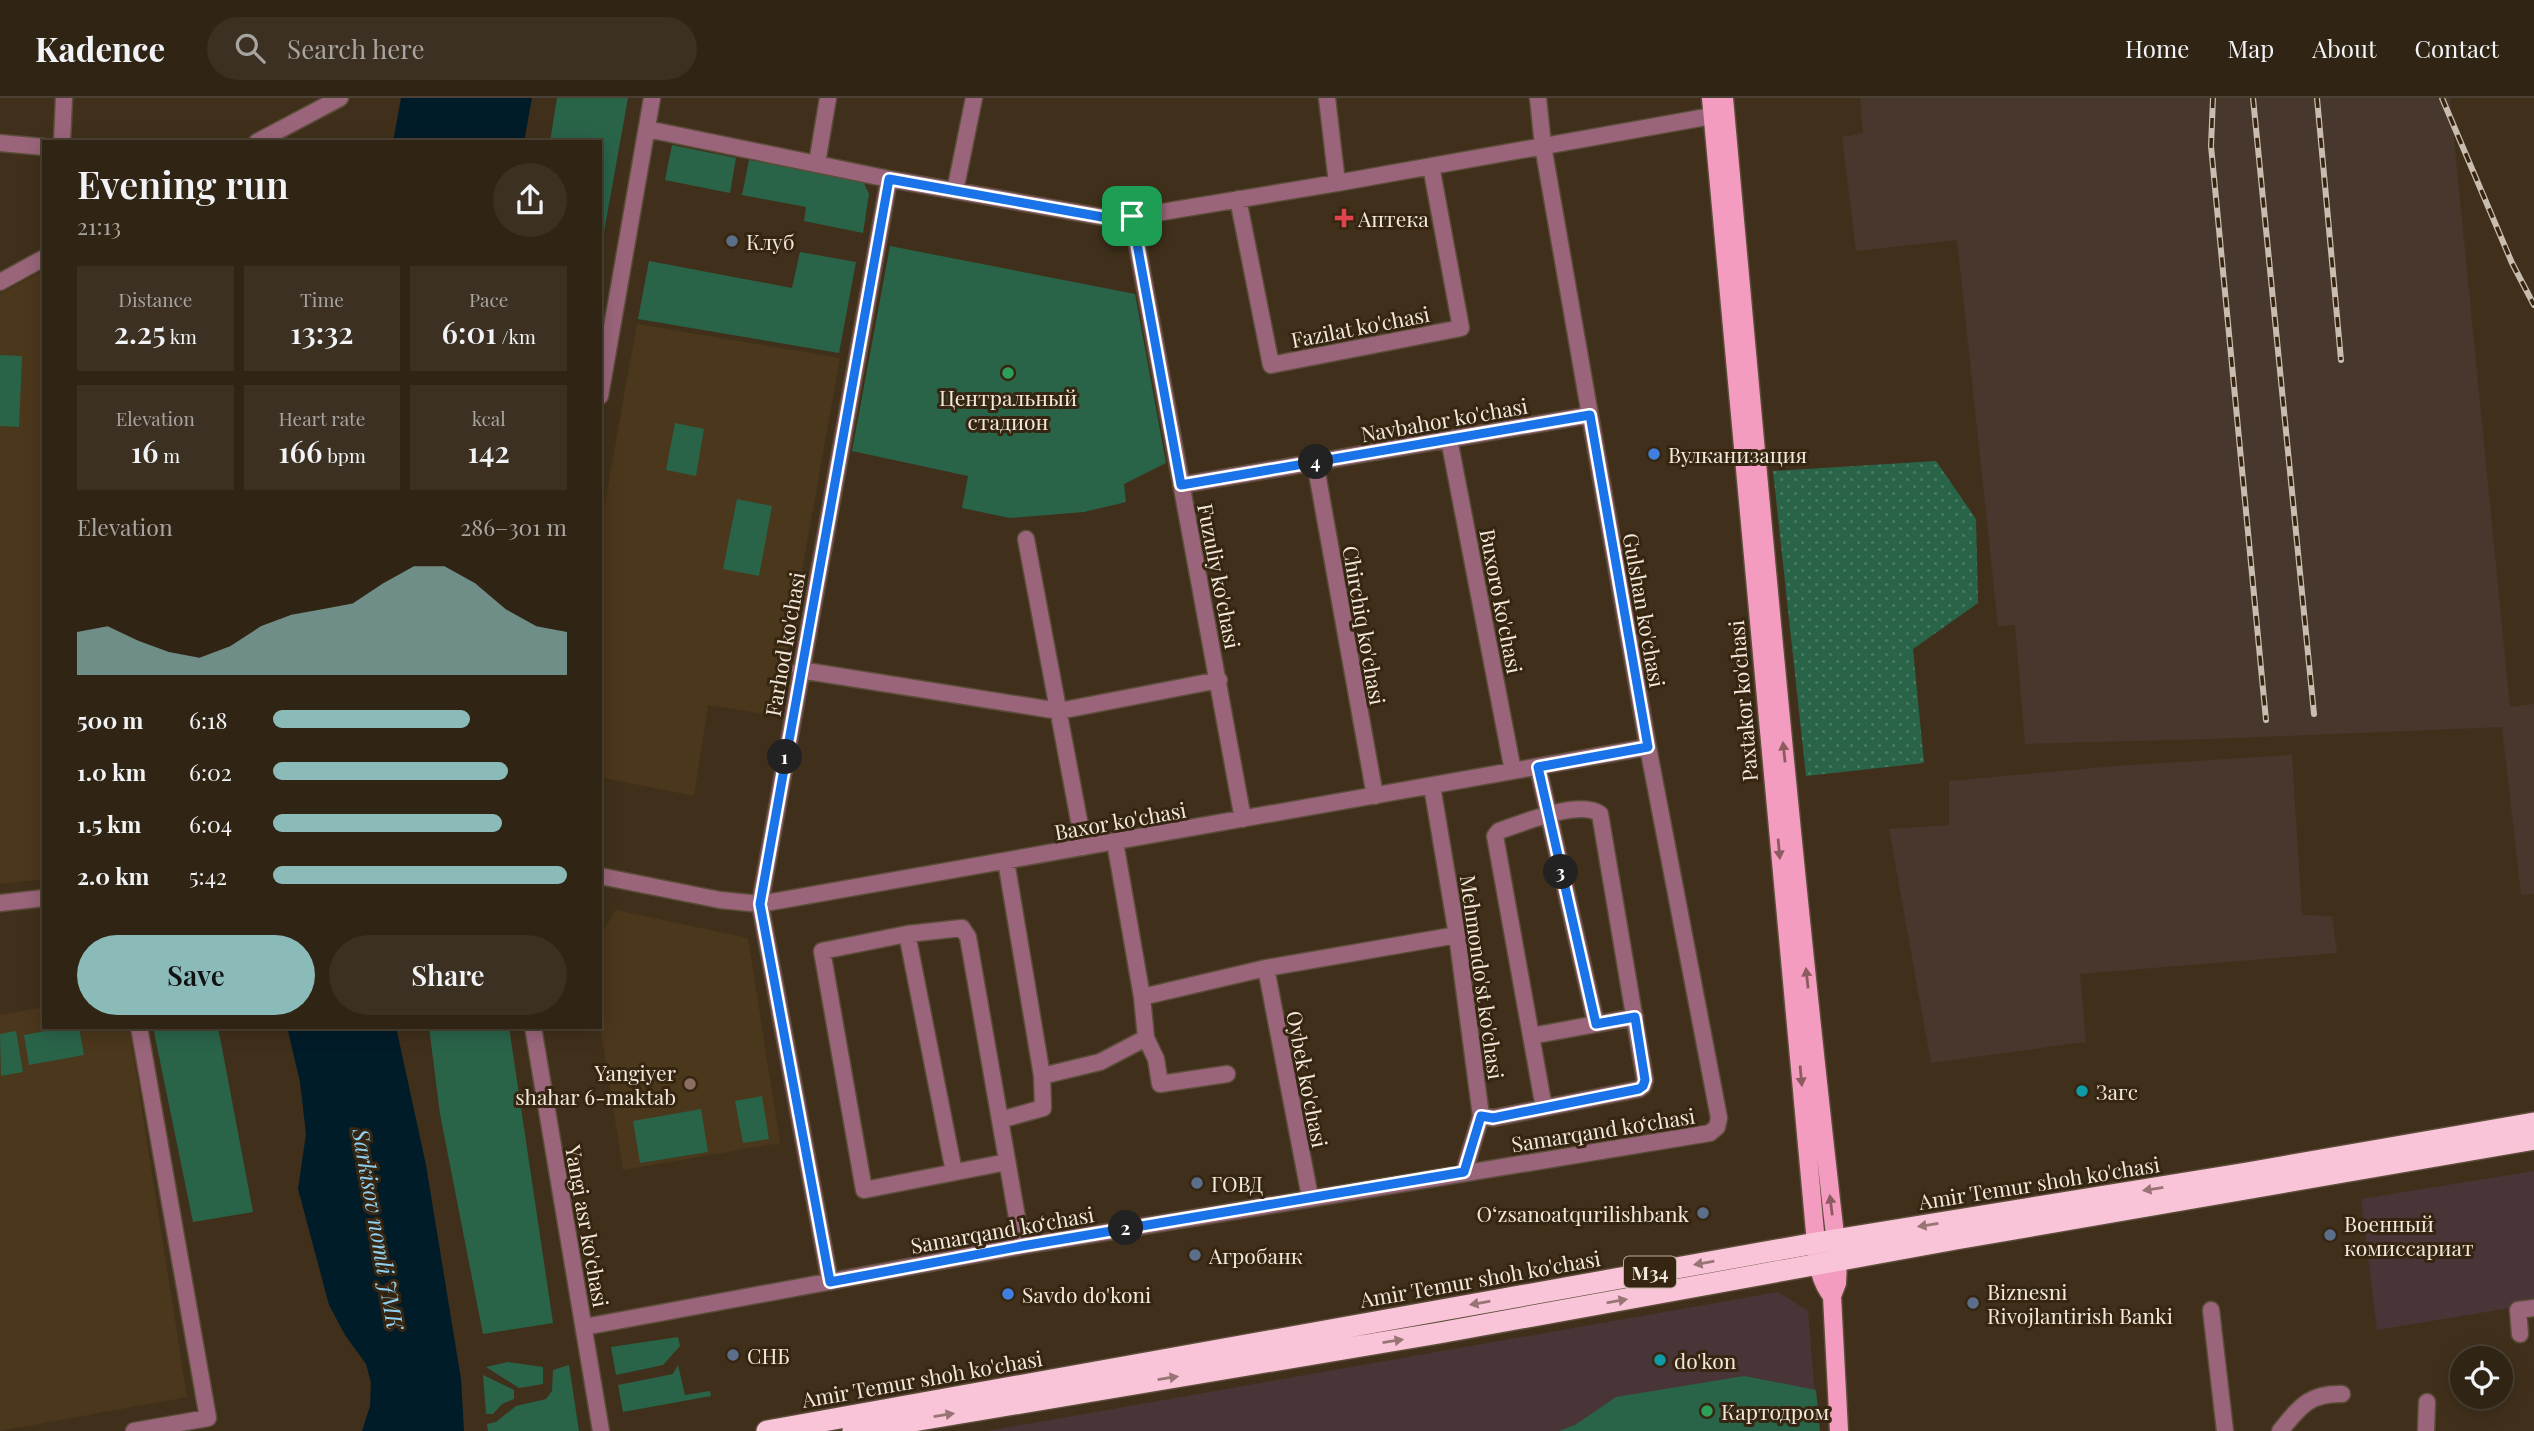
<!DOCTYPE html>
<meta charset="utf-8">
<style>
:root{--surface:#302414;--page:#3c3022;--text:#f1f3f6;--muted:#a8a4a0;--line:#4b4134;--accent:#8bbbb9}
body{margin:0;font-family:"Playfair Display",serif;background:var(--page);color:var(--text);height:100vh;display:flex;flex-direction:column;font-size:26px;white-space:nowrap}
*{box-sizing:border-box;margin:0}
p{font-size:23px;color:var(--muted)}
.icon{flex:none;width:38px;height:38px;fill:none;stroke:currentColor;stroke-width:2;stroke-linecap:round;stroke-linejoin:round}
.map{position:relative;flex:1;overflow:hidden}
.sheet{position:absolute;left:42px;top:42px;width:560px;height:889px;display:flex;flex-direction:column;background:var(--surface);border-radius:0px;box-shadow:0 4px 18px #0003,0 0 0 2px var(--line)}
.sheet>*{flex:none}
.tools{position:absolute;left:2450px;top:1248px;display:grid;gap:14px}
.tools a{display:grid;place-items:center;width:63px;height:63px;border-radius:50%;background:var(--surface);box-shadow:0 4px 18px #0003,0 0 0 2px var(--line);font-size:35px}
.pin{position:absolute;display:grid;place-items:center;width:60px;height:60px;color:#fff;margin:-30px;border-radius:14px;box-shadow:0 4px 10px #0006}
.km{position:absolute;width:35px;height:35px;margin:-18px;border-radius:50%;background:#222;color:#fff;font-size:19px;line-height:35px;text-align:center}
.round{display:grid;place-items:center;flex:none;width:74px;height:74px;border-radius:37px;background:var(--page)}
.overview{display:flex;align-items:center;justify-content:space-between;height:119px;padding:0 35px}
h1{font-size:38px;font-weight:600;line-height:52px}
.figures{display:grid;grid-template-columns:repeat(3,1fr);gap:10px;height:119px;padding:7px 35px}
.figures div{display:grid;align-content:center;border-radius:0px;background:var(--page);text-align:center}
.figures b{font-size:30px;font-weight:600}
.figures small{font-size:19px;font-weight:400}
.figures p{font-size:19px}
.chart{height:196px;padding:14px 35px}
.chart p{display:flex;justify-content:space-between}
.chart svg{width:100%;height:126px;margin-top:7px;fill:var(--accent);opacity:.7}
.cta{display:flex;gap:14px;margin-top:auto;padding:14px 35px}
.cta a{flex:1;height:80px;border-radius:42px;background:var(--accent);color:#111;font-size:28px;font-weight:600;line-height:80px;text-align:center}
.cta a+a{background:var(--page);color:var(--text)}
ul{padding:0 35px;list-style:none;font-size:23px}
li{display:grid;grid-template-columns:112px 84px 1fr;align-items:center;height:52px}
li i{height:18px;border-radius:9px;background:var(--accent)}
header{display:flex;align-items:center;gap:42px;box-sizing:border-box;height:98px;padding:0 35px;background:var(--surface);border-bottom:2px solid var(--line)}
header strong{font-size:33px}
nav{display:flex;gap:38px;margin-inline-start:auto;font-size:24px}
.search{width:490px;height:63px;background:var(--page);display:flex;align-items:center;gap:18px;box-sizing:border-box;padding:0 24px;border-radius:38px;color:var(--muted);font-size:26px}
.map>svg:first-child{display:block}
.commercial{fill:#493537}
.industrial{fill:#48372c}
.built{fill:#4b371b}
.green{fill:#296449}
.park{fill:url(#park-dots)}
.water{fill:#001c28}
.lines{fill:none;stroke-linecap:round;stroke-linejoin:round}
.minor-casing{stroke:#5c4d3a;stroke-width:19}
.major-casing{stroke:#5c4d3a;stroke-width:21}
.highway-casing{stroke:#5c4d3a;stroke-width:24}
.minor{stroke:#9a657a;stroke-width:16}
.major{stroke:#f49cbf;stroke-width:18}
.highway{stroke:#fac4d8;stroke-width:21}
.rail-casing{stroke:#c8bdae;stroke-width:6}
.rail{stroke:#362611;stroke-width:3.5;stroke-dasharray:10;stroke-linecap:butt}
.oneway{fill:#8c5b5f}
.oneway2{fill:#987574}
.route-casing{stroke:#fff;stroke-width:14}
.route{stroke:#1a73e8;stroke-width:9}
.health-dot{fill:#e0444e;stroke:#362611;stroke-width:2.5}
.service-dot{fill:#5c6f8a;stroke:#362611;stroke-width:2.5}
.leisure-dot{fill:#2e9e5b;stroke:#362611;stroke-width:2.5}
.shop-dot{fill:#3f7fe0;stroke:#362611;stroke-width:2.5}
.education-dot{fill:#8d6e63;stroke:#362611;stroke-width:2.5}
.culture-dot{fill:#0f9aa8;stroke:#362611;stroke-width:2.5}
.labels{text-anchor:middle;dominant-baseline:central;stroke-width:6;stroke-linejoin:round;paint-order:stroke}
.shield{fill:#362611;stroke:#baae9e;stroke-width:2}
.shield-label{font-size:19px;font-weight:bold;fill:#f2e8db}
.poi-label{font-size:21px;fill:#f2e8db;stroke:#362611;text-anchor:start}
.street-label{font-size:21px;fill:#f2e8db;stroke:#362611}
.water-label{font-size:23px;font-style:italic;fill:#90d2f3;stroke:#362611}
</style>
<header>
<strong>Kadence</strong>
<div class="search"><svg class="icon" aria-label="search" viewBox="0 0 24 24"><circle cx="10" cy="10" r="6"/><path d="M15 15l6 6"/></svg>Search here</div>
<nav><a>Home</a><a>Map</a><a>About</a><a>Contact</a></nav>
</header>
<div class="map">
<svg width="2534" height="1333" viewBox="0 0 2534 1333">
<defs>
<pattern id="park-dots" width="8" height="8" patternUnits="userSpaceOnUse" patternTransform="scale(1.75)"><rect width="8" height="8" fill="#296449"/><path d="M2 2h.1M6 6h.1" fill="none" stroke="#487a63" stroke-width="1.8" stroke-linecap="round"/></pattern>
</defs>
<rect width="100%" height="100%" fill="#40301b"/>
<path class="commercial" d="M 2534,1073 L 2534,1206 L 2377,1232 L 2361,1101 Z
M 1778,1194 L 1808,1213 L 1818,1333 L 987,1333 Z"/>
<path class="industrial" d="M 1860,0 L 2450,0 L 2510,609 L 2534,606 L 2534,796 L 2521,797 L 2502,629 L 2211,641 L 2025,646 L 2015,527 L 1998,528 L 1957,142 L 1856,153 L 1842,39 L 1863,35 Z
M 2292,657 L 2302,817 L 2332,818 L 2337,855 L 2080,876 L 2086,944 L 1931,965 L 1889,731 L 1949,727 L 1949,683 L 2115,668 Z"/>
<path class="built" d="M 44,172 L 44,781 L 0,786 L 0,196 Z
M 637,226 L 840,260 L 776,618 L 708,607 L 694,698 L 600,679 L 600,432 Z
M 616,812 L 748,840 L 780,1045 L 623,1072 L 600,927 L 600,837 Z
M 44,909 L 44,929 L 129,929 L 187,1299 L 0,1333 L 0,917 Z"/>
<path class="green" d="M 557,0 L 628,0 L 600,156 L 600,44 L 550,44 Z
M 672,47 L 736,60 L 730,95 L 665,82 Z
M 749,62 L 863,83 L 869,96 L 863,135 L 804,123 L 806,109 L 742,97 Z
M 890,148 L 1135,196 L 1166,365 L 1124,386 L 1126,404 L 1084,414 L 1010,420 L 962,410 L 968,378 L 852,353 Z
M 800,154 L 856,164 L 839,255 L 638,221 L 649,163 L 792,190 Z
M 0,257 L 22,258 L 19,329 L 0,328 Z
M 675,325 L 704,331 L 696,378 L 666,372 Z
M 737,401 L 772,408 L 759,478 L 723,471 Z
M 67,929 L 79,929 L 84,957 L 29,967 L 24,937 Z
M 153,929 L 218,929 L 253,1114 L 193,1124 Z
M 429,929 L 509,929 L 553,1225 L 483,1236 L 440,1016 Z
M 16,933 L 23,974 L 1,978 L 0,936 Z
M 762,998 L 769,1041 L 743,1045 L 735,1003 Z
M 701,1011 L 708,1054 L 640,1065 L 633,1023 Z
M 678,1239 L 680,1248 L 663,1267 L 616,1277 L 611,1249 Z
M 508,1264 L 543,1269 L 543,1286 L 519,1290 L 486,1269 Z
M 569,1267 L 579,1333 L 488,1333 L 487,1326 L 496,1324 L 516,1308 L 546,1301 L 552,1293 L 553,1272 Z
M 678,1267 L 685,1297 L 710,1293 L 711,1298 L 623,1314 L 618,1287 L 673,1276 Z
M 483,1277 L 514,1292 L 514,1301 L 502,1306 L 493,1316 L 486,1316 Z
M 1744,1278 L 1816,1292 L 1820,1333 L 1559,1333 L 1575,1327 L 1616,1299 Z"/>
<path class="park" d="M 1936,363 L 1976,421 L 1978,505 L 1913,551 L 1924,665 L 1806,678 L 1773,373 Z"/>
<path class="water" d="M 401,0 L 532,0 L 524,44 L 393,44 Z
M 287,929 L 396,929 L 426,1067 L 461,1281 L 464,1333 L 362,1333 L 370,1308 L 371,1285 L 366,1266 L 345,1237 L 329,1207 L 298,1091 L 306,1036 L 300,984 Z"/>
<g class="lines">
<defs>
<path id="minor" d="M 1327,0 L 1337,85
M 647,31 L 889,81 L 1108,120 L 1132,119 L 1337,85 L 1723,16
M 62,44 L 64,0
M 257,44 L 340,0
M 0,45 L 44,49
M 817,65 L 828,0
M 955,93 L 974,0
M 1238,101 L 1271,267 L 1461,230 L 1431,68
M 1132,119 L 1243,721
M 0,184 L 44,160
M 600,298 L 652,0
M 1449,341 L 1513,673
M 1315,364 L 1375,698
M 1181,387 L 1590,317
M 1026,441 L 1084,749
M 800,572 L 1059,613 L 1219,582
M 1538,669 L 1596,926
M 1432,688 L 1457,837 L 1481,1018 L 1464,1074
M 1115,744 L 1142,899 L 1146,940
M 1006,763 L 1042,978
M 600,778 L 720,802 L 760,806 L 1648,649
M 0,805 L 44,800
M 907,836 L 954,1074
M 1266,870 L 1310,1099
M 1142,899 L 1266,870 L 1457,837
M 533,929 L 601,1333
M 1531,938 L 1635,919
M 1481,1018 L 1493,1020 L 1639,991 L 1643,988 L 1645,982 L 1600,716 C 1580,701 1522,725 1499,733 L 1495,738 L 1544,1010
M 1000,1022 L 968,839 L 962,830 L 907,836 L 822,853 L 864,1092 L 1007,1064
M 1022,1148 L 1000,1022 L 1043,1010 L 1042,978 L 1100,964 L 1146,940 L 1156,961 L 1160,986 L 1227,976
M 830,1184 L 760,806 L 889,81
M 2211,1212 L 2225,1333
M 584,1229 L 1022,1148 L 1710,1035 L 1717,1029 L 1719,1020 L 1648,649 L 1543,48 L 1538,0
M 2520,1236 L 2518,1212 L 2534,1210
M 134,1333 L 208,1320 L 139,929
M 2280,1333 C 2300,1309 2309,1295 2342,1296
M 2426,1333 L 2427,1304"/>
<path id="major" d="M 1711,0 L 1816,1145 C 1818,1165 1819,1182 1832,1198
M 1724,0 C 1759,388 1793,776 1838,1163 L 1837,1185 L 1832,1198 L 1839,1333"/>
<path id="highway" d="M 767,1333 L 1816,1145 L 2247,1075 L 2534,1025
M 853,1333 L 1439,1235 L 1956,1141 L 2534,1041"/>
</defs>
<use href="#minor" class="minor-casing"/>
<use href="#major" class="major-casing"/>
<use href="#highway" class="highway-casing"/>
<use href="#minor" class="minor"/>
<use href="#major" class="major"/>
<use href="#highway" class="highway"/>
<defs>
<path id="rail" d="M 2213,0 L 2211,48 L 2266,622
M 2253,0 L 2314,616
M 2317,0 L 2341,262
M 2442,0 L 2512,165 L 2534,207"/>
</defs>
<use href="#rail" class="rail-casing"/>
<use href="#rail" class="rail"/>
</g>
<defs><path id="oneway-solid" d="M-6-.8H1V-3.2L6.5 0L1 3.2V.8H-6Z" transform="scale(1.75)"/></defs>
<g class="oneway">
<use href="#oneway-solid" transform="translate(1784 654) rotate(-96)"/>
<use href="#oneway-solid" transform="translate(1779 751) rotate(85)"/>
<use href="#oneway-solid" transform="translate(1807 880) rotate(-96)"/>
<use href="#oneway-solid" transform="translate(1801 978) rotate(85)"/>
<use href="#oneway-solid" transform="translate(1831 1107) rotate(-97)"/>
</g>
<g class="oneway2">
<use href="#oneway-solid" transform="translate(2153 1091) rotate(171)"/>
<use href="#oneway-solid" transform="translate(1928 1127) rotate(171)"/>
<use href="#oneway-solid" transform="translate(1704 1165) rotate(170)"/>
<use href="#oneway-solid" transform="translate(1617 1203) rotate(-10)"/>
<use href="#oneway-solid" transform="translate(1480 1205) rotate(170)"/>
<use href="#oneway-solid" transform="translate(1393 1243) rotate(-9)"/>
<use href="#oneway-solid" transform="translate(1168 1280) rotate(-9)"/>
<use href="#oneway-solid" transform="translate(944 1317) rotate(-9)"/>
</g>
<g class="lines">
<defs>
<path id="route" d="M 889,81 L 1108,120 L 1132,118 L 1181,387 L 1590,317 L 1648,649 L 1538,669 L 1596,926 L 1635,919 L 1645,982 L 1643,988 L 1639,991 L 1493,1020 L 1481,1018 L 1464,1074 L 1022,1148 L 830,1184 L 760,806 Z"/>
</defs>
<use href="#route" class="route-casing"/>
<use href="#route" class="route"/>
</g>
<path class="health-dot" d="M1340.5 109.5h7v7h7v7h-7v7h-7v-7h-7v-7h7z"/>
<g class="service-dot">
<circle cx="732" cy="143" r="7"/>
<circle cx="1197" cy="1085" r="7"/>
<circle cx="1703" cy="1115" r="7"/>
<circle cx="2330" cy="1137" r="7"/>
<circle cx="1195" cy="1157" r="7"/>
<circle cx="1973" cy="1205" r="7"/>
<circle cx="733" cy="1257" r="7"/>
</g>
<g class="leisure-dot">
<circle cx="1008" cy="275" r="7"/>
<circle cx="1707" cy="1313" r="7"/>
</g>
<g class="shop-dot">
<circle cx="1654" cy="356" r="7"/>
<circle cx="1008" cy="1196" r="7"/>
</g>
<circle class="education-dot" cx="690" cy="986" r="7"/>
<g class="culture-dot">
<circle cx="2082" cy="993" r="7"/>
<circle cx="1660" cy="1262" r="7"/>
</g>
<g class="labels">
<rect class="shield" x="1624" y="1158.5" width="52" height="31" rx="5"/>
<g class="shield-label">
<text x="1650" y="1174">M34</text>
</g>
<g class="poi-label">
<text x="1358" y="120">Аптека</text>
<text x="746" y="143">Клуб</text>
<text x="1008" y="299" text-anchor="middle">Центральный<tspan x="1008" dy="24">стадион</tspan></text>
<text x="1668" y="356">Вулканизация</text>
<text x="676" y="974" text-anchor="end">Yangiyer<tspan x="676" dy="24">shahar 6-maktab</tspan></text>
<text x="2096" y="993">Загс</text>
<text x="1211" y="1085">ГОВД</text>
<text x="1689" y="1115" text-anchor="end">Oʻzsanoatqurilishbank</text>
<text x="2344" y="1125">Военный<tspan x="2344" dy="24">комиссариат</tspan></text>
<text x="1209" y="1157">Агробанк</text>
<text x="1987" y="1193">Biznesni<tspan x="1987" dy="24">Rivojlantirish Banki</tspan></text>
<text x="1022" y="1196">Savdo do'koni</text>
<text x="747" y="1257">СНБ</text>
<text x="1674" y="1262">do'kon</text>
<text x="1721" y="1313">Картодром</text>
</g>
<g class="street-label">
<text transform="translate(1360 228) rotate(-11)">Fazilat ko'chasi</text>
<text transform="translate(1444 321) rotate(-10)">Navbahor ko'chasi</text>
<text transform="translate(1220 478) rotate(79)">Fuzuliy ko'chasi</text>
<text transform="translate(1502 503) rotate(79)">Buxoro ko'chasi</text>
<text transform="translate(1645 512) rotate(80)">Gulshan ko'chasi</text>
<text transform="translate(1365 527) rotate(80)">Chirchiq ko'chasi</text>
<text transform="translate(784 546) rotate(-80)">Farhod ko'chasi</text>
<text transform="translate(1742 603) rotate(-95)">Paxtakor ko'chasi</text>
<text transform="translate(1120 722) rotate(-10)">Baxor ko'chasi</text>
<text transform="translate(1483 879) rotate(82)">Mehmondo'st ko'chasi</text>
<text transform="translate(1308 981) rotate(79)">Oybek ko'chasi</text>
<text transform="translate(1603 1031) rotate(-9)">Samarqand ko‘chasi</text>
<text transform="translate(2039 1084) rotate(-9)">Amir Temur shoh ko'chasi</text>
<text transform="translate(588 1128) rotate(80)">Yangi asr ko'chasi</text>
<text transform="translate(1002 1131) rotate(-10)">Samarqand ko‘chasi</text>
<text transform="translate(1480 1180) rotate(-10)">Amir Temur shoh ko'chasi</text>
<text transform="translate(922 1280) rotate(-10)">Amir Temur shoh ko'chasi</text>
</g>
<g class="water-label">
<text transform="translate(379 1131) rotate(80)">Sarkisov nomli JMK</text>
</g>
</g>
</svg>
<div class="tools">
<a><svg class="icon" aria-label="locate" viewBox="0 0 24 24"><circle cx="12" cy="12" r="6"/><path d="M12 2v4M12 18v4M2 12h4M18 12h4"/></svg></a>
</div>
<div class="pin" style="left:1132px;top:118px;background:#1e9e55"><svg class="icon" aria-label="arrive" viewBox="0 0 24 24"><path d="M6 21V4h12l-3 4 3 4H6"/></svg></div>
<b class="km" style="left:785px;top:659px">1</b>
<b class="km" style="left:1126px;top:1130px">2</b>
<b class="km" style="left:1561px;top:774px">3</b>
<b class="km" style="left:1316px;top:364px">4</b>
<section class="sheet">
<div class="overview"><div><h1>Evening run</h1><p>21:13</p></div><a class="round"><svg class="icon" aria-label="share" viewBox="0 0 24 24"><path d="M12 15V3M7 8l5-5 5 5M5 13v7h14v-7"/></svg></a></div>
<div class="figures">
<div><p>Distance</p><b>2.25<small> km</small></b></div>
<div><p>Time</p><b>13:32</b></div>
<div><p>Pace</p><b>6:01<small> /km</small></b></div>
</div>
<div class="figures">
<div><p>Elevation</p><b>16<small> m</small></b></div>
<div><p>Heart rate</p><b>166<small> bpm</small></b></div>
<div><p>kcal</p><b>142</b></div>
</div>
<div class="chart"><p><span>Elevation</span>286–301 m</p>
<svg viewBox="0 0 160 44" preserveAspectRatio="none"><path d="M0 44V29L10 27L20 32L30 36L40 38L50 34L60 27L70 23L80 21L90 19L100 12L110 6L120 6L130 12L140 21L150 27L160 29V44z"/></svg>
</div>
<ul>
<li><b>500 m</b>6:18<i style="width:67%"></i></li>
<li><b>1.0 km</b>6:02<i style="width:80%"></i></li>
<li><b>1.5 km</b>6:04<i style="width:78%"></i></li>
<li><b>2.0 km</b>5:42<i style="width:100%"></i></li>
</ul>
<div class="cta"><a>Save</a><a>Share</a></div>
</section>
</div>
